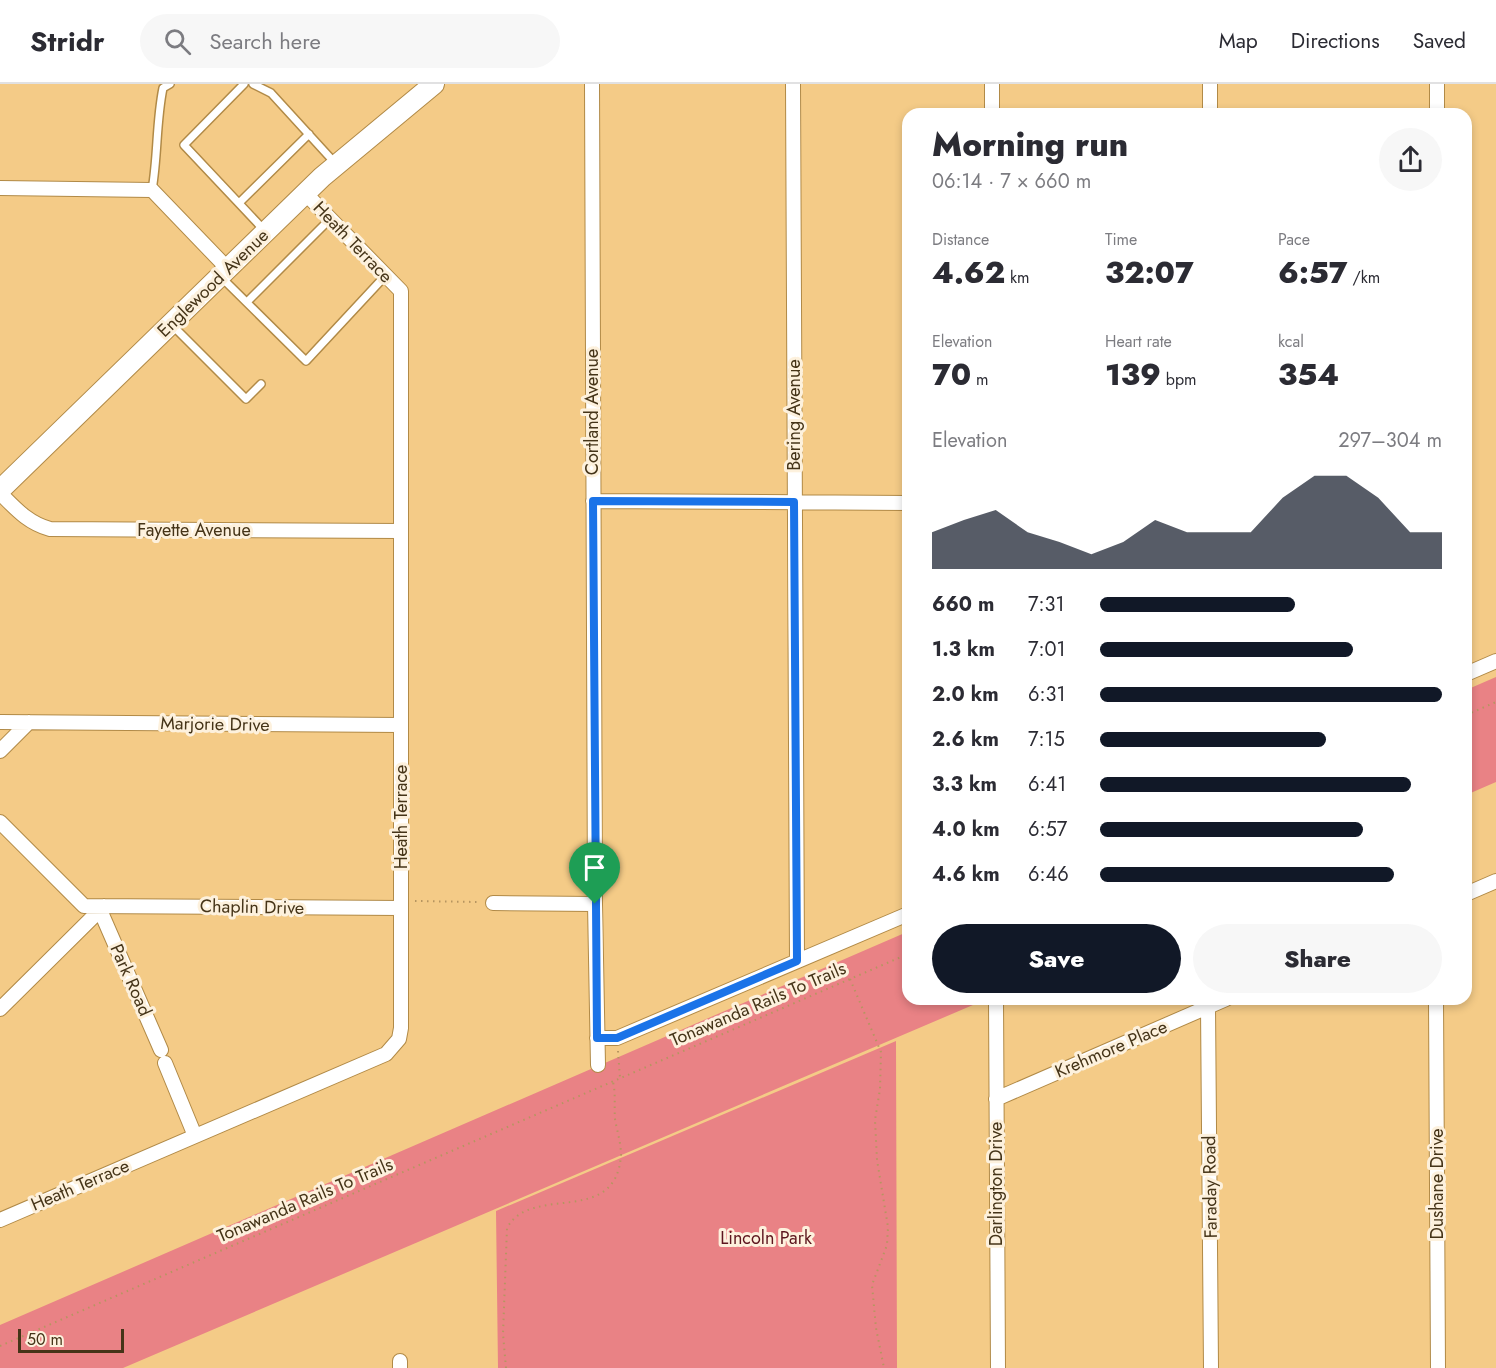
<!DOCTYPE html>
<meta charset="utf-8">
<style>
:root{--surface:#fff;--page:#f7f7f7;--text:#2b2b33;--muted:#7c7c81;--line:#e1e1e2;--accent:#111827}
body{margin:0;font-family:Jost,sans-serif;background:var(--page);color:var(--text);height:100vh;display:flex;flex-direction:column;font-size:22px;white-space:nowrap}
*{box-sizing:border-box;margin:0}
p{font-size:20px;color:var(--muted)}
.icon{flex:none;width:33px;height:33px;fill:none;stroke:currentColor;stroke-width:2;stroke-linecap:round;stroke-linejoin:round}
.map{position:relative;flex:1;overflow:hidden}
.side{position:absolute;left:902px;top:24px;width:570px;height:897px;display:flex;flex-direction:column;background:var(--surface);border-radius:18px;box-shadow:0 3px 9px #0003}
.side>*{flex:none}
.scale{position:absolute;left:18px;bottom:15px;width:106px;box-sizing:border-box;padding-left:6px;border:3px solid #453418;border-top:0;font-size:16px;line-height:21px;white-space:nowrap;color:#453418;-webkit-text-stroke:4px #fdf1dd;paint-order:stroke}
.pin{position:absolute;display:grid;place-items:center;width:51px;height:51px;color:#fff;margin:-62px -26px;border-radius:50% 50% 50% 0;rotate:-45deg;box-shadow:0 0 6px #0007}
.pin .icon{rotate:45deg}
.round{display:grid;place-items:center;flex:none;width:63px;height:63px;border-radius:32px;background:var(--page)}
.summary{display:flex;align-items:center;justify-content:space-between;height:102px;padding:0 30px}
h1{font-size:33px;font-weight:800;line-height:45px}
.metrics{display:grid;grid-template-columns:repeat(3,1fr);gap:9px;height:102px;padding:6px 30px}
.metrics div{display:grid;align-content:center}
.metrics b{font-size:30px;font-weight:800}
.metrics small{font-size:16px;font-weight:400}
.metrics p{font-size:16px}
.chart{height:168px;padding:12px 30px}
.chart p{display:flex;justify-content:space-between}
.chart svg{width:100%;height:108px;margin-top:6px;fill:var(--accent);opacity:.7}
.action{display:flex;gap:12px;margin-top:auto;padding:12px 30px}
.action a{flex:1;height:69px;border-radius:36px;background:var(--accent);color:#fff;font-size:24px;font-weight:800;line-height:69px;text-align:center}
.action a+a{background:var(--page);color:var(--text)}
ul{padding:0 30px;list-style:none;font-size:20px}
li{display:grid;grid-template-columns:96px 72px 1fr;align-items:center;height:45px}
li i{height:15px;border-radius:8px;background:var(--accent)}
header{display:flex;align-items:center;gap:36px;box-sizing:border-box;height:84px;padding:0 30px;background:var(--surface);border-bottom:2px solid var(--line)}
header strong{font-size:28px}
nav{display:flex;gap:33px;margin-inline-start:auto;font-size:21px}
.search{width:420px;height:54px;background:var(--page);display:flex;align-items:center;gap:15px;box-sizing:border-box;padding:0 21px;border-radius:33px;color:var(--muted);font-size:22px}
.map>svg:first-child{display:block}
.green{fill:#e98285}
.lines{fill:none;stroke-linecap:round;stroke-linejoin:round}
.lane-casing{stroke:#b18a47;stroke-width:10}
.street-casing{stroke:#b18a47;stroke-width:16}
.secondary-casing{stroke:#b18a47;stroke-width:22}
.path{stroke:#b69560;stroke-width:2;stroke-dasharray:1.5 4.5;stroke-linecap:butt}
.lane{stroke:#fff;stroke-width:7}
.street{stroke:#fff;stroke-width:14}
.secondary{stroke:#fff;stroke-width:20}
.route-casing{stroke:#fff;stroke-width:12}
.route{stroke:#1a73e8;stroke-width:8}
.labels{text-anchor:middle;dominant-baseline:central;stroke-width:6;stroke-linejoin:round;paint-order:stroke}
.street-label{font-size:18px;fill:#453418;stroke:#fdf1dd}
.park-label{font-size:18px;fill:#5d161e;stroke:#fdf1dd}
</style>
<header>
<strong>Stridr</strong>
<div class="search"><svg class="icon" aria-label="search" viewBox="0 0 24 24"><circle cx="10" cy="10" r="6"/><path d="M15 15l6 6"/></svg>Search here</div>
<nav><a>Map</a><a>Directions</a><a>Saved</a></nav>
</header>
<div class="map">
<svg width="1496" height="1284" viewBox="0 0 1496 1284">
<rect width="100%" height="100%" fill="#f4cb87"/>
<path class="green" d="M 1496,593 L 1496,698 L 1466,711 L 1466,606 Z
M 907,848 L 908,915 L 987,915 L 123,1284 L 0,1284 L 0,1241 Z
M 896,957 L 897,1284 L 498,1284 L 496,1127 Z"/>
<g class="lines">
<defs>
<path id="lane" d="M 244,0 L 184,61 L 265,147
M 253,0 L 271,9 L 335,79
M 152,106 C 158,72 156,38 163,4 L 170,0
M 239,119 L 309,50
M 222,194 L 306,277 L 386,191
M 247,218 L 330,135
M 173,242 L 246,315 L 261,300"/>
<path id="street" d="M 592,0 L 595,820 L 598,981
M 793,0 L 797,877
M 992,0 L 992,30
M 1210,0 L 1210,30
M 1437,0 L 1437,30
M 0,104 L 152,106 L 228,185
M 0,409 C 16,425 28,439 50,445 L 401,447
M 593,417 L 908,419
M 1466,590 L 1496,577
M 0,638 L 401,641
M 0,667 L 29,638
M 0,738 L 84,822 L 401,824
M 1466,810 L 1496,797
M 493,819 L 595,820
M 100,826 L 161,966
M 996,915 L 998,1284
M 1436,915 L 1438,1284
M 1208,923 L 1211,1284
M 0,925 L 104,822
M 597,954 L 617,954 L 908,830
M 165,979 L 195,1052
M 996,1015 L 1226,915
M 0,1136 L 386,970 L 399,955 L 401,944 L 401,207 L 305,109
M 400,1284 L 400,1277"/>
<path id="secondary" d="M 0,406 L 322,93 L 434,0"/>
</defs>
<use href="#lane" class="lane-casing"/>
<use href="#street" class="street-casing"/>
<use href="#secondary" class="secondary-casing"/>
<path class="path" d="M 1466,631 L 1496,618
M 415,817 L 478,818
M 850,895 L 881,968 L 880,1005 L 875,1036 L 877,1076 L 888,1143 L 887,1161 L 872,1201 L 876,1244 L 884,1284
M 618,967 L 620,994
M 0,1262 L 908,870
M 506,1284 L 503,1250 L 507,1144 C 531,1099 616,1144 621,1071 C 621,1059 617,1047 615,1035 C 614,1022 616,1011 613,998"/>
<use href="#lane" class="lane"/>
<use href="#street" class="street"/>
<use href="#secondary" class="secondary"/>
</g>
<g class="lines">
<defs>
<path id="route" d="M 593,417 L 794,418 L 797,877 L 617,954 L 597,954 Z"/>
</defs>
<use href="#route" class="route-casing"/>
<use href="#route" class="route"/>
</g>
<g class="labels">
<g class="street-label">
<text transform="translate(353 158) rotate(46)">Heath Terrace</text>
<text transform="translate(213 199) rotate(-44)">Englewood Avenue</text>
<text transform="translate(592 328) rotate(-90)">Cortland Avenue</text>
<text transform="translate(794 331) rotate(-90)">Bering Avenue</text>
<text x="194" y="446">Fayette Avenue</text>
<text transform="translate(215 640) rotate(1)">Marjorie Drive</text>
<text transform="translate(401 733) rotate(-90)">Heath Terrace</text>
<text transform="translate(252 823) rotate(1)">Chaplin Drive</text>
<text transform="translate(131 896) rotate(66)">Park Road</text>
<text transform="translate(758 920) rotate(-23)">Tonawanda Rails To Trails</text>
<text transform="translate(1111 965) rotate(-23)">Krehmore Place</text>
<text transform="translate(996 1100) rotate(-90)">Darlington Drive</text>
<text transform="translate(1437 1100) rotate(-90)">Dushane Drive</text>
<text transform="translate(80 1101) rotate(-23)">Heath Terrace</text>
<text transform="translate(1210 1103) rotate(-91)">Faraday Road</text>
<text transform="translate(305 1116) rotate(-23)">Tonawanda Rails To Trails</text>
</g>
<g class="park-label">
<text x="766" y="1154">Lincoln Park</text>
</g>
</g>
</svg>
<div class="scale">50 m</div>
<div class="pin" style="left:595px;top:820px;background:#1e9e55"><svg class="icon" aria-label="arrive" viewBox="0 0 24 24"><path d="M6 21V4h12l-3 4 3 4H6"/></svg></div>
<section class="side">
<div class="summary"><div><h1>Morning run</h1><p>06:14 · 7 × 660 m</p></div><a class="round"><svg class="icon" aria-label="share" viewBox="0 0 24 24"><path d="M12 15V3M7 8l5-5 5 5M5 13v7h14v-7"/></svg></a></div>
<div class="metrics">
<div><p>Distance</p><b>4.62<small> km</small></b></div>
<div><p>Time</p><b>32:07</b></div>
<div><p>Pace</p><b>6:57<small> /km</small></b></div>
</div>
<div class="metrics">
<div><p>Elevation</p><b>70<small> m</small></b></div>
<div><p>Heart rate</p><b>139<small> bpm</small></b></div>
<div><p>kcal</p><b>354</b></div>
</div>
<div class="chart"><p><span>Elevation</span>297–304 m</p>
<svg viewBox="0 0 160 44" preserveAspectRatio="none"><path d="M0 44V29L10 24L20 20L30 29L40 33L50 38L60 33L70 24L80 29L90 29L100 29L110 15L120 6L130 6L140 15L150 29L160 29V44z"/></svg>
</div>
<ul>
<li><b>660 m</b>7:31<i style="width:57%"></i></li>
<li><b>1.3 km</b>7:01<i style="width:74%"></i></li>
<li><b>2.0 km</b>6:31<i style="width:100%"></i></li>
<li><b>2.6 km</b>7:15<i style="width:66%"></i></li>
<li><b>3.3 km</b>6:41<i style="width:91%"></i></li>
<li><b>4.0 km</b>6:57<i style="width:77%"></i></li>
<li><b>4.6 km</b>6:46<i style="width:86%"></i></li>
</ul>
<div class="action"><a>Save</a><a>Share</a></div>
</section>
</div>
